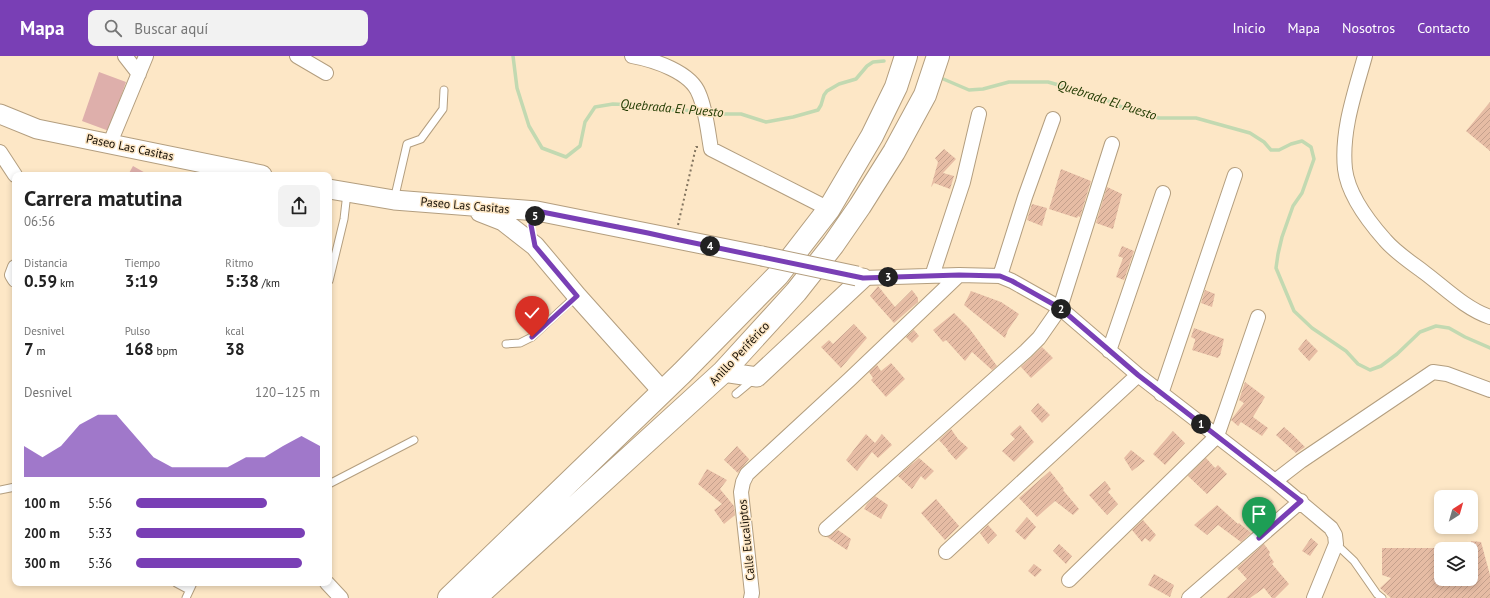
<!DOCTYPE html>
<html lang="es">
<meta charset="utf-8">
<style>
:root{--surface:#fff;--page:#f2f2f2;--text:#222;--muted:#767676;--accent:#793fb5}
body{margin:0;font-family:"PT Sans",sans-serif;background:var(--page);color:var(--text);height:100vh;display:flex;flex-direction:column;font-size:15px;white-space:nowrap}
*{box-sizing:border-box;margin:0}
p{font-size:13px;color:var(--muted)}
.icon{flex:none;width:22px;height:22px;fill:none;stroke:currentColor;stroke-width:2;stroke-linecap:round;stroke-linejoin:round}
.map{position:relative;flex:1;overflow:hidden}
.details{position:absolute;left:12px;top:116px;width:320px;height:414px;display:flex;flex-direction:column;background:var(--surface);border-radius:8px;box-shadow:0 2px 6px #0003}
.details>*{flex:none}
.needle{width:26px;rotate:37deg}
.fabs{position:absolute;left:1434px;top:434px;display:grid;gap:8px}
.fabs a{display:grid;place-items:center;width:44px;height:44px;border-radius:8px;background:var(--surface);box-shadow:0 2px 6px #0003;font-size:20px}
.pin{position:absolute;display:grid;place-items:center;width:34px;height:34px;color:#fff;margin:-41px -17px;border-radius:50% 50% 50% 0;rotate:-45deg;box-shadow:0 0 4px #0007}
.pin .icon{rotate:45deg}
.km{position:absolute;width:20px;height:20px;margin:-10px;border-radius:50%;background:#222;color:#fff;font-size:11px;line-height:20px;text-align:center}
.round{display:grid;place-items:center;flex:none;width:42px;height:42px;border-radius:8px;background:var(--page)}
.summary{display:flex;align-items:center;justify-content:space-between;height:68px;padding:0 12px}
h1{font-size:22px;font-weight:700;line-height:30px}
.metrics{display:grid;grid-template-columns:repeat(3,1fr);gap:6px;height:68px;padding:4px 12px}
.metrics div{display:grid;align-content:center}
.metrics b{font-size:17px;font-weight:700}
.metrics small{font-size:11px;font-weight:400}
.metrics p{font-size:11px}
.chart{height:112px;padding:8px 12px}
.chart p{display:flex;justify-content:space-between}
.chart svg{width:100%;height:72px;margin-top:4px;fill:var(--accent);opacity:.7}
ul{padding:0 12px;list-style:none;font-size:13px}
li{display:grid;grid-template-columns:64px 48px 1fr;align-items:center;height:30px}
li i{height:10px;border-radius:5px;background:var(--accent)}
header{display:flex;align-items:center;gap:24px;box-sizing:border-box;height:56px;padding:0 20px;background:var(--accent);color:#fff}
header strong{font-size:19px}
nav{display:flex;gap:22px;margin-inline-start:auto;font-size:14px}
.search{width:280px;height:36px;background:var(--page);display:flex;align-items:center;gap:10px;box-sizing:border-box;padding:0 14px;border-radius:8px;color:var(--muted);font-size:15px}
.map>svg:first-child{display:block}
.pitch{fill:#deafab}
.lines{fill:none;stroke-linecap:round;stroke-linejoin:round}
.stream{stroke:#c2d9b1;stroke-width:3.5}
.building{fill:url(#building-hatch)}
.lane-casing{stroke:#b39e7f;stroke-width:9}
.street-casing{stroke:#b39e7f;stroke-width:16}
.secondary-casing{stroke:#b39e7f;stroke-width:21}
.highway-casing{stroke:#b39e7f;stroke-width:24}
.path{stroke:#82745f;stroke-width:2;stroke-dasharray:2 3;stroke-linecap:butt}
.lane{stroke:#fff;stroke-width:7}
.street{stroke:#fff;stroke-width:14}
.secondary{stroke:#fff;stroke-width:19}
.highway{stroke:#fff;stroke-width:22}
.secondary-bridge-casing{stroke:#b39e7f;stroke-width:21;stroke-linecap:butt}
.secondary-bridge{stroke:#fff;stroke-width:19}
.route-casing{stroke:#fff;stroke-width:8}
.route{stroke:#793fb5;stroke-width:5}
.labels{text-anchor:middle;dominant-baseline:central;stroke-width:3;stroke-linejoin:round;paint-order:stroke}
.street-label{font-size:12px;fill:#140d03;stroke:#fde7c6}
.water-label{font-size:13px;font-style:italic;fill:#203a00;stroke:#fde7c6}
</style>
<header>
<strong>Mapa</strong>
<div class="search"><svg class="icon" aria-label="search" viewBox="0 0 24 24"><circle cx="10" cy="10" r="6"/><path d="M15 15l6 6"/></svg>Buscar aquí</div>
<nav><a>Inicio</a><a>Mapa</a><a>Nosotros</a><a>Contacto</a></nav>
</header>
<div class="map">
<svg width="1490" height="542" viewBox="0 0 1490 542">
<defs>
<pattern id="building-hatch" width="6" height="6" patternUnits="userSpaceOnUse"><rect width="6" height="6" fill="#e6bca4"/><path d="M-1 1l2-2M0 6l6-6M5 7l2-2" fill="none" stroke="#c4a08c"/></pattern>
</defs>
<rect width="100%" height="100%" fill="#fde7c6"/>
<path class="pitch" d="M 99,16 L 126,26 L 109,75 L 82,65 Z
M 133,110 L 149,119 L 128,119 Z"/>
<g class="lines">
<path class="stream" d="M 513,0 L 517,32 L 529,70 L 542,92 L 566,101 L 580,90 L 585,66 L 595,51 L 613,48 L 634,49 L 655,54 L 683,54 L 701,56
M 941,22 L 969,34 L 983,33 L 1009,26 L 1048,26 L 1098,40 L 1119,50 L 1159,62 L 1196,62 L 1250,77 L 1264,86 L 1271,94 L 1279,94 L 1291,88 L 1302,85 L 1311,91 L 1314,103 L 1302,137 L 1293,150 L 1282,181 L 1278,198 L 1276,212 L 1294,255 L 1312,272 L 1346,295 L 1358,308 L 1370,314 L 1381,310 L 1397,298 L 1420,276 L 1436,270 L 1449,272 L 1465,281 L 1490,292
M 709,58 L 741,58 L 766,66 L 793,61 L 818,54 L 821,49 L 824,39 L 827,35 L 839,28 L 856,23 L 867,10 L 873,6 L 884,5"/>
</g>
<path class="building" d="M 1490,46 L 1490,95 L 1466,75 Z
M 944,93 L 956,103 L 943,117 L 954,120 L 950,133 L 934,127 L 931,131 L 938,106 L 935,102 Z
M 1061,113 L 1091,125 L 1080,161 L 1078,160 L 1077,162 L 1049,153 Z
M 1107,131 L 1122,138 L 1113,173 L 1096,167 Z
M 1032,148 L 1047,152 L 1042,170 L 1027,164 Z
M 1122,190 L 1134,195 L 1124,224 L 1116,221 L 1123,202 L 1118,200 Z
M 878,230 L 895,251 L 912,234 L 918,242 L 918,246 L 894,267 L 870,240 Z
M 1205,234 L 1215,238 L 1212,251 L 1201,247 Z
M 971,235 L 1001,246 L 1019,258 L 1008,274 L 1005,282 L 964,249 Z
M 954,257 L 969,272 L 997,310 L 992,314 L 972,296 L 965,305 L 946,284 L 943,286 L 933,274 Z
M 854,268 L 867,282 L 841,312 L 821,291 L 829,284 L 833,288 Z
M 1194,272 L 1224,283 L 1220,300 L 1219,300 L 1218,302 L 1192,294 L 1195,285 L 1195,283 L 1191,281 Z
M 914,274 L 919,280 L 912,287 L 906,281 Z
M 1306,283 L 1318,295 L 1309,305 L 1298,293 Z
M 1042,291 L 1053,302 L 1031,322 L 1021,311 Z
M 891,307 L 905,323 L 886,341 L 871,324 L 873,322 L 869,316 L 877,309 L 881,315 Z
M 1245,326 L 1265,341 L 1253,361 L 1268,372 L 1262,380 L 1241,366 L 1238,370 L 1231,364 L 1244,347 L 1239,344 Z
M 1038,347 L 1050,359 L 1042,367 L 1031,355 Z
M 1020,369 L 1034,386 L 1014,406 L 1002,395 L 1015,383 L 1010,378 Z
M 1284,371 L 1293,379 L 1305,391 L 1296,397 L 1276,379 Z
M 951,373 L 958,383 L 968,392 L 956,404 L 947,394 L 948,394 L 939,384 Z
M 1173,375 L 1185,387 L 1165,409 L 1153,398 Z
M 866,378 L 875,387 L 882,378 L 892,389 L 878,402 L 872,396 L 857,415 L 846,404 Z
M 737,390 L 749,403 L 738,417 L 724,404 Z
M 1131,394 L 1145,405 L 1132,415 L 1124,402 Z
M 919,402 L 934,415 L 925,424 L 921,420 L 912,433 L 898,420 Z
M 1206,402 L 1215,412 L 1218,409 L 1227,418 L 1207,438 L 1188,420 Z
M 707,413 L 727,424 L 720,433 L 734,450 L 735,459 L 724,468 L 714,454 L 722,448 L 698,428 Z
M 1050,415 L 1064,433 L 1063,434 L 1079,453 L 1073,459 L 1055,445 L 1037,461 L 1019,442 Z
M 1105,425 L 1111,433 L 1108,436 L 1118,448 L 1107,459 L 1089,439 Z
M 875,440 L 888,449 L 881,463 L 864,453 L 867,448 Z
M 936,443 L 959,470 L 945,484 L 921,457 Z
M 1217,449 L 1238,468 L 1239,467 L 1251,477 L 1241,486 L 1218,469 L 1207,479 L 1194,469 Z
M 1027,461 L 1036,471 L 1025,484 L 1015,475 Z
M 1143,464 L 1156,479 L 1150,486 L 1145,482 L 1142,486 L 1132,474 Z
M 988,469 L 997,479 L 988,488 L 980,477 Z
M 838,474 L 851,483 L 847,494 L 827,481 Z
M 1311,482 L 1318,488 L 1310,500 L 1302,495 Z
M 1471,485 L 1481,486 L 1490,519 L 1490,542 L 1391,542 L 1380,532 L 1391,522 L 1382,519 L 1382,492 L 1441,492 L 1441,523 L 1471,523 Z
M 1059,488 L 1072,500 L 1066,508 L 1053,495 Z
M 1264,488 L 1270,496 L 1269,499 L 1274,506 L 1272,508 L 1289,528 L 1275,542 L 1272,542 L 1264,532 L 1250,542 L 1226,542 L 1247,523 L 1237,512 Z
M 1034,508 L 1042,514 L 1035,521 L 1028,515 Z
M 1154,518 L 1174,529 L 1170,541 L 1148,529 Z"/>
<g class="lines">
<defs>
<path id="lane" d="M 394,144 L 407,88 L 421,83 L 443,53 L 444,34
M 329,225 L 344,163 L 347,137
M 506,288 L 520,287 L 532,281 L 576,240
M 736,338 L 754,323
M 329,428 L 414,384
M 0,434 L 15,431
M 1336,488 L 1354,505 L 1377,538 L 1382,542
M 176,527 L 189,534
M 186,542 L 193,527"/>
<path id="street" d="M 125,0 L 139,18
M 297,0 L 326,17
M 632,0 C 654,4 691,16 699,38 C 706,54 708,76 711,93 L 829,153
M 1365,0 C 1355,36 1341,75 1345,113 C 1348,138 1369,166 1385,184 C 1396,197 1412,207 1425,217 C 1445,232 1466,253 1490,261
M 110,87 L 146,0
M 0,96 L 15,119
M 15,211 L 12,219 L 15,224
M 857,220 L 863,222 L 959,219 L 1000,220 L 1012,225 L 1060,252 L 1138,319 L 1275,425 L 1331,472 L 1335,479 L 1336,488 L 1314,542
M 932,220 L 963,126 L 979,58
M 1000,220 L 1025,141 L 1053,63
M 1109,295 L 1163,137
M 1161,338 L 1235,119
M 1275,425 L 1301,405 L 1433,316 L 1447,318 L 1490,334
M 826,473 L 1026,295 L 1039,282 L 1060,252 L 1112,88
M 946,496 L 1138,319
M 1069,524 L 1217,380 L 1258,261
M 327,527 L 341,542
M 751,542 L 752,537 L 741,436 L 743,426 L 747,418 L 849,324 L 959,219
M 1189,542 L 1301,445"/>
<path id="secondary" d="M 0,58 L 37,73 L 262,119
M 329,133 L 394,144 L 537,155 L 762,200
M 480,156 L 503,165 L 535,190 L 577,240 L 663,336
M 723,316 L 757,321 L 863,222"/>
<path id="highway" d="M 449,542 L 682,317 L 778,219 L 829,153 L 872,80 L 896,31 L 906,0
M 475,542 L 723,316 L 796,236 L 833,189 L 860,150 L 894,96 L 925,39 L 938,0"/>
</defs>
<use href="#lane" class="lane-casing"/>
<use href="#street" class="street-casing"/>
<use href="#secondary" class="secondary-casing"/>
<use href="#highway" class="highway-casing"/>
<path class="path" d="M 678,169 L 696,91 L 698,91"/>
<use href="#lane" class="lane"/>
<use href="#street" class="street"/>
<use href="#secondary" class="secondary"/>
<use href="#highway" class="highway"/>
<defs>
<path id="secondary-bridge" d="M 762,200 L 857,220"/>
</defs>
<use href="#secondary-bridge" class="secondary-bridge-casing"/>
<use href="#secondary-bridge" class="secondary-bridge"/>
</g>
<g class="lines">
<defs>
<path id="route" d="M 532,281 L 577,240 L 535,190 L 531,169 L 537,155 L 648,177 L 675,183 L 863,222 L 959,219 L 1000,220 L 1012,225 L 1060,252 L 1138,319 L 1301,445 L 1259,482"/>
</defs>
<use href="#route" class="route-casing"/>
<use href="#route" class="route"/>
</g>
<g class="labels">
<g class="street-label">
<text transform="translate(130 91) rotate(12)">Paseo Las Casitas</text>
<text transform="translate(465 149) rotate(5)">Paseo Las Casitas</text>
<text transform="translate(739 297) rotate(-47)">Anillo Periférico</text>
<text transform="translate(746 484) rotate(-96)">Calle Eucaliptos</text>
</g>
<g class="water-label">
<text transform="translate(1107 44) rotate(18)">Quebrada El Puesto</text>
<text transform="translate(672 52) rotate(5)">Quebrada El Puesto</text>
</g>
</g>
</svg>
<div class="fabs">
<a><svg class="needle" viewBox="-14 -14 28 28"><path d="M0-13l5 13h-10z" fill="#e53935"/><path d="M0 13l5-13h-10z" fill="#767676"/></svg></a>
<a><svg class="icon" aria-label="layers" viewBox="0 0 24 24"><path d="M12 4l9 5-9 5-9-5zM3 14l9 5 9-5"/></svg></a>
</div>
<div class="pin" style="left:1259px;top:482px;background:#1e9e55"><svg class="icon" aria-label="arrive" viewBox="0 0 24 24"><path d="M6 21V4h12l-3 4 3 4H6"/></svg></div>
<div class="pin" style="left:532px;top:281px;background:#d93025"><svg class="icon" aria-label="check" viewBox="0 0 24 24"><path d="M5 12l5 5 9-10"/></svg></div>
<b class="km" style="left:1201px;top:368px">1</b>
<b class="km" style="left:1061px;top:253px">2</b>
<b class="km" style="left:888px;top:221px">3</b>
<b class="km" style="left:710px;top:190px">4</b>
<b class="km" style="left:535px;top:160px">5</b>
<section class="details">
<div class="summary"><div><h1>Carrera matutina</h1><p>06:56</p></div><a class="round"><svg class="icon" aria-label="share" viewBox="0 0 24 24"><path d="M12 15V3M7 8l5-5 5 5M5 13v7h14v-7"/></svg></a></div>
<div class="metrics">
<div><p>Distancia</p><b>0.59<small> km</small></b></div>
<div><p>Tiempo</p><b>3:19</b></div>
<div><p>Ritmo</p><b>5:38<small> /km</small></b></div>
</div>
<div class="metrics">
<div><p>Desnivel</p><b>7<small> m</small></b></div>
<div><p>Pulso</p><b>168<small> bpm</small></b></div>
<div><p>kcal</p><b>38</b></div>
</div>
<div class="chart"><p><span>Desnivel</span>120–125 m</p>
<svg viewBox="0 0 160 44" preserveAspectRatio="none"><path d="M0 44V25L10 32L20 25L30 12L40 6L50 6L60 19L70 32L80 38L90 38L100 38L110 38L120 32L130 32L140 25L150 19L160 25V44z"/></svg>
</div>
<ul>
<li><b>100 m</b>5:56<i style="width:71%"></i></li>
<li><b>200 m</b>5:33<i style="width:92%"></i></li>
<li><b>300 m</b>5:36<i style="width:90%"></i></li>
</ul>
</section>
</div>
